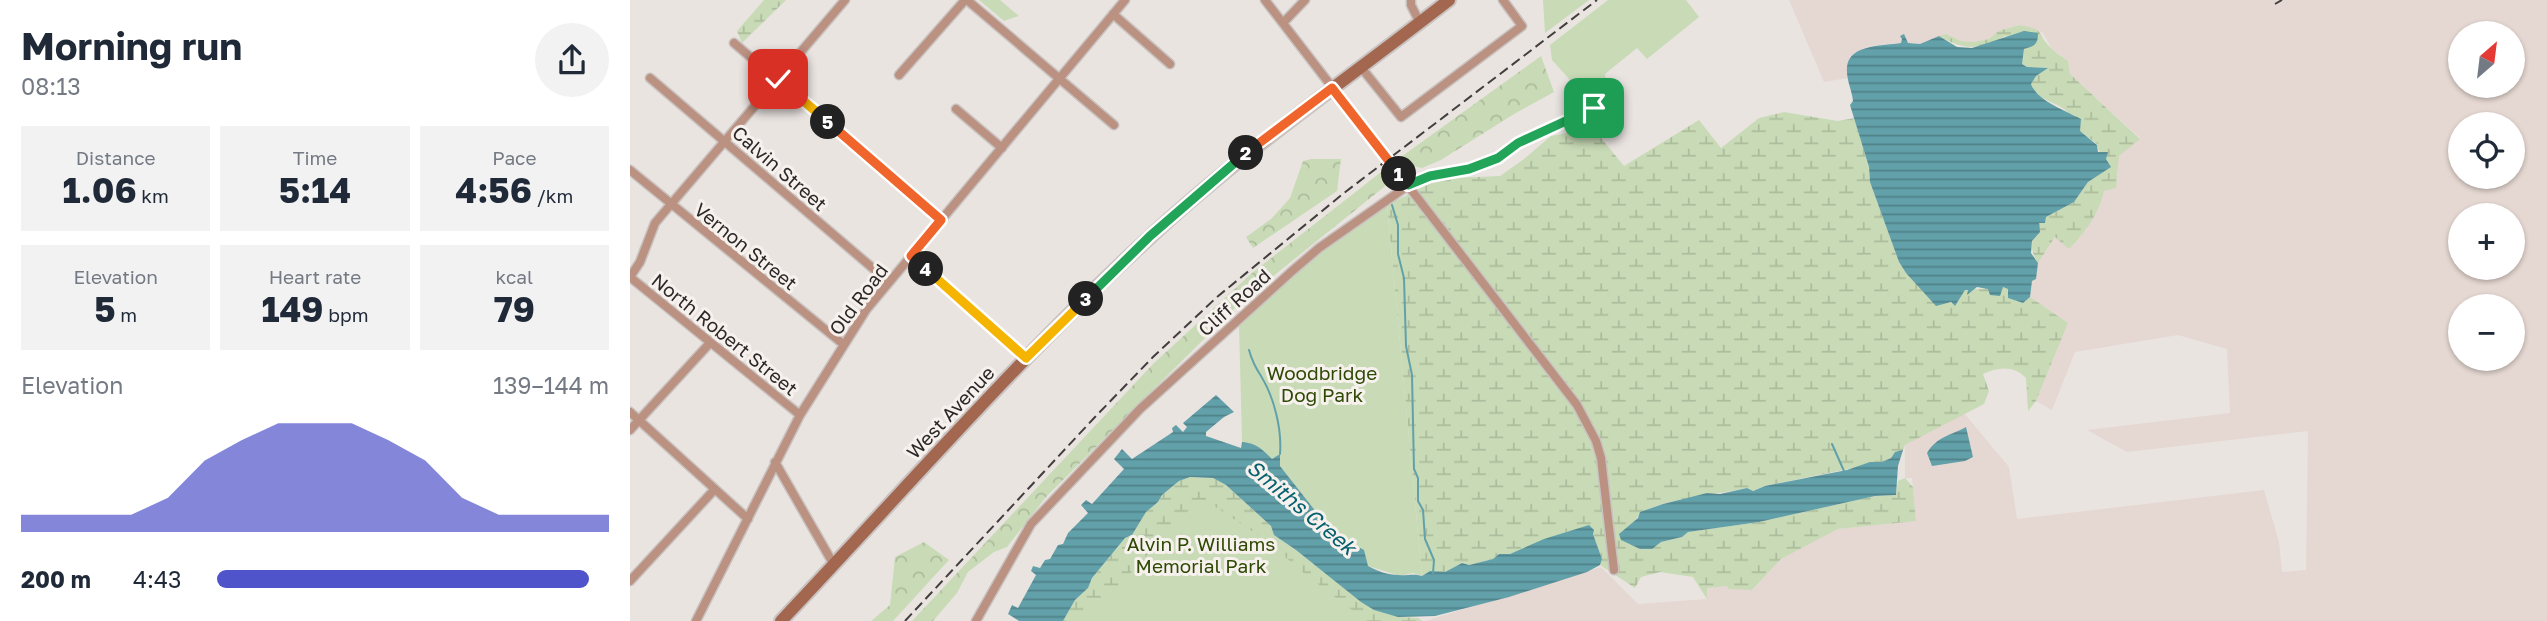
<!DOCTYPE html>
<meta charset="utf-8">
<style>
:root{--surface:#fff;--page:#f2f2f3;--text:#1f2937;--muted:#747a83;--accent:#4f54ca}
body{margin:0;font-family:"Golos Text",sans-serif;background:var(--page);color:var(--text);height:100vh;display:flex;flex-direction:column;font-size:26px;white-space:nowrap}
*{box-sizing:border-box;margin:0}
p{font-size:23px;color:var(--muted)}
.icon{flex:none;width:38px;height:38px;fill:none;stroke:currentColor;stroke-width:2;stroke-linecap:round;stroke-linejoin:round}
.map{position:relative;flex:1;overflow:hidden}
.drawer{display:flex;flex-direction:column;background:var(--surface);width:630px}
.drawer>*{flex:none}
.needle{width:46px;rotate:28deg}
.tools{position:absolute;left:1818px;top:21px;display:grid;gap:14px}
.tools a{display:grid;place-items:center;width:77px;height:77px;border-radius:50%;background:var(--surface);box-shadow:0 2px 5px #0004;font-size:35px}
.pin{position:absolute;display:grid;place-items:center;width:60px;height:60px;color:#fff;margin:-30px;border-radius:14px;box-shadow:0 4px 10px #0006}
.km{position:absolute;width:35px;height:35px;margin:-18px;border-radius:50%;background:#222;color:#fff;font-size:19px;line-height:35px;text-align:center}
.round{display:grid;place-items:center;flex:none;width:74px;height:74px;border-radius:37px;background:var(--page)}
.head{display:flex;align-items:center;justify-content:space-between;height:119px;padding:0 21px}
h1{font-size:38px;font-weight:700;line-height:52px}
.metrics{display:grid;grid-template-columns:repeat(3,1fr);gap:10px;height:119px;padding:7px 21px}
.metrics div{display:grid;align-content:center;border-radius:0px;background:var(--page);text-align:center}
.metrics b{font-size:35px;font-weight:700}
.metrics small{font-size:19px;font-weight:400}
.metrics p{font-size:19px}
.chart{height:196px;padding:14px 21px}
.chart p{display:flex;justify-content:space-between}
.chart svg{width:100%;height:126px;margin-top:7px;fill:var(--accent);opacity:.7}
ul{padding:0 21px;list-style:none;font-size:23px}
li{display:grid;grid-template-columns:112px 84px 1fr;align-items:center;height:52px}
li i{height:18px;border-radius:9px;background:var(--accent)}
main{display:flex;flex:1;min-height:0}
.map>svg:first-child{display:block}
.built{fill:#e5d7d1;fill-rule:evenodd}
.green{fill:#c8dbb6}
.forest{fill:url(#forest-crowns)}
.wetland{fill:url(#wetland-marsh)}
.water{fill:url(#water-rules)}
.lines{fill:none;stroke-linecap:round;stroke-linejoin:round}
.stream{stroke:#62a0aa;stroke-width:2}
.street-casing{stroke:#c8c2c0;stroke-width:11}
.secondary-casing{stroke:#c8c2c0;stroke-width:16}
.street{stroke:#bb9181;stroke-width:8}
.secondary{stroke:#a36750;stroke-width:12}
.rail{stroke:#413e3d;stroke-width:2;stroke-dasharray:10 5;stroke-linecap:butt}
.split-1-casing{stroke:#fff;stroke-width:14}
.split-2-casing{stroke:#fff;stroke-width:14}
.split-3-casing{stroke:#fff;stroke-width:14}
.split-4-casing{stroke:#fff;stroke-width:14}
.split-5-casing{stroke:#fff;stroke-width:14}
.split-6-casing{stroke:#fff;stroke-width:14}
.split-1{stroke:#22a559;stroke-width:9}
.split-2{stroke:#f0652b;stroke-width:9}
.split-3{stroke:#22a559;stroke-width:9}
.split-4{stroke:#f5b400;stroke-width:9}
.split-5{stroke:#f0652b;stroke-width:9}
.split-6{stroke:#f5b400;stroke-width:9}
.labels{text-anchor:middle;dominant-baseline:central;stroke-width:6;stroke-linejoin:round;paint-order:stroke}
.street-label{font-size:19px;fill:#2b2928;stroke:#f7f1ee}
.park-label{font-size:19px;fill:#2e4904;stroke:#f7f1ee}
.water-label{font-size:21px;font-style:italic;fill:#05616d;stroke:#f7f1ee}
</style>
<main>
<section class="drawer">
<div class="head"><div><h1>Morning run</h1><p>08:13</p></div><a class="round"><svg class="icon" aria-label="share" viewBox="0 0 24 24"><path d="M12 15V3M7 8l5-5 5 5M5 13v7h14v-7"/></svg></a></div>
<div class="metrics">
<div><p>Distance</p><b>1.06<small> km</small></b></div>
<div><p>Time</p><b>5:14</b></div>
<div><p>Pace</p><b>4:56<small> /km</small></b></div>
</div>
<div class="metrics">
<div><p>Elevation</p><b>5<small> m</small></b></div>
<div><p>Heart rate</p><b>149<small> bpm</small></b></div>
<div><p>kcal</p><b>79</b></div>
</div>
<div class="chart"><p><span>Elevation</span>139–144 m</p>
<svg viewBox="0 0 160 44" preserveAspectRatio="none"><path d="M0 44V38L10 38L20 38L30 38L40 32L50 19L60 12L70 6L80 6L90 6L100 12L110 19L120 32L130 38L140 38L150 38L160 38V44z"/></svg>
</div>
<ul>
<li><b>200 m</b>4:43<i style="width:95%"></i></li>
</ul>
</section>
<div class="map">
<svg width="1917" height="621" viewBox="0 0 1917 621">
<defs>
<pattern id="forest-crowns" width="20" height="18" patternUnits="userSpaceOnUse" patternTransform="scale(1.75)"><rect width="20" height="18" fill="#c8dbb6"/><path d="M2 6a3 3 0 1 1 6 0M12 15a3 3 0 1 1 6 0" fill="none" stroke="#acbc9c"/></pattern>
<pattern id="wetland-marsh" width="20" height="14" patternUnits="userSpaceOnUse" patternTransform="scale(1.75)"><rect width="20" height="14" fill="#c8dbb6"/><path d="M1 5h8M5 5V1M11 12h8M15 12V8" fill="none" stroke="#acbc9c"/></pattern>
<pattern id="water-rules" width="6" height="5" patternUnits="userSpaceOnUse" patternTransform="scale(1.75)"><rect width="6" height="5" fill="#62a0aa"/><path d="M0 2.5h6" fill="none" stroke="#51828a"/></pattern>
</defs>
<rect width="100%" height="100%" fill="#eae4e1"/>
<path class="built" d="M 1159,0 L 1917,0 L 1917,621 L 795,621 L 971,567 L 1008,604 L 1077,599 L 1076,588 L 1097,586 L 1122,590 L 1151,559 L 1208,529 L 1286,521 L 1282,478 L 1275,478 L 1275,445 L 1334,413 L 1379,467 L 1387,519 L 1634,490 L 1649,542 L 1652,572 L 1676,570 L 1678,431 L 1497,452 L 1457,430 L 1600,413 L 1597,349 L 1548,335 L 1445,352 L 1422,410 L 1406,401 L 1438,323 L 1400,297 L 1402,281 L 1406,279 L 1408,263 L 1426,236 L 1449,238 L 1472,199 L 1474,191 L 1488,175 L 1488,156 L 1510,138 L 1440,74 L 1438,61 L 1422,49 L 1413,33 L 1403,28 L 1390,25 L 1368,31 L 1359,39 L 1343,42 L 1331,41 L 1316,34 L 1290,44 L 1278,43 L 1272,39 L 1271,43 L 1242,46 L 1227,52 L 1219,59 L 1218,78 L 1194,82 ZM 1830,33 L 1883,33 L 1883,86 L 1830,86 ZM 1830,124 L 1883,124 L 1883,177 L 1830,177 ZM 1830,215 L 1883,215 L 1883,268 L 1830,268 ZM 1830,306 L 1883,306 L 1883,359 L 1830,359 Z"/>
<path class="green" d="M 349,0 L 370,0 L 389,16 L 374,21 Z
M 913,0 L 959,0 L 915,33 Z
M 978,0 L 1056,0 L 1069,17 L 1017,59 L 1007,48 L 975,74 L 977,86 L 957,99 L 922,60 L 920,45 Z
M 757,205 L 792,576 L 783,573 L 770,576 L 738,566 L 721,542 L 705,534 L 678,503 L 650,466 L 650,454 L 642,460 C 633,450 627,443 612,442 L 609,325 L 662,273 L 704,239 Z
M 549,481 L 768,617 L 788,618 L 792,621 L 433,621 Z"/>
<path class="forest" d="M 911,56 L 924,92 L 884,114 L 811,160 L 792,168 L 764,162 Z
M 681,159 L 711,159 L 707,191 L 623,248 L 616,237 L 641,219 L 660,198 L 673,161 Z
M 760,165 L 763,174 L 754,187 L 611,302 L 416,497 L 377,547 L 364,552 L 338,572 L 327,593 L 303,621 L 282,621 L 523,364 L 622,273 Z
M 294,542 L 319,560 L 263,621 L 241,621 L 260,605 L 265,557 Z"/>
<path class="wetland" d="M 134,0 L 156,0 L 112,43 L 107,31 Z
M 1390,25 C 1417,30 1405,32 1420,47 C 1425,52 1432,57 1438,61 L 1440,74 L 1510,139 L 1489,156 L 1486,188 L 1474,191 C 1470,212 1454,234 1439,249 L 1425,237 L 1408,263 C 1398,248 1402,238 1409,223 L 1415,223 L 1416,217 L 1444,202 L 1458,182 L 1475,170 L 1467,144 L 1450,131 L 1445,115 C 1433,113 1443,116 1434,109 C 1422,100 1408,101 1401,84 L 1406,76 L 1417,68 L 1397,67 L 1392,64 L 1394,49 L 1400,47 L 1375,36 C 1350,51 1333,50 1309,36 L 1316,34 L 1331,41 L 1343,42 L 1359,39 L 1368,31 Z
M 1154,112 L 1208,121 L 1224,118 L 1239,167 L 1240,182 L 1269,262 L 1276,273 L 1324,305 L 1335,290 L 1372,287 L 1378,288 L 1378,298 L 1393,303 L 1400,297 L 1438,323 L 1406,401 L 1398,411 L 1396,378 C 1384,365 1368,367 1353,374 L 1359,391 L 1354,404 L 1275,445 L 1273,450 L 1265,452 L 1261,458 L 1253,462 L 1135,486 L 1122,491 L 1117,488 C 1095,493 1023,500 1009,515 C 1007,518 1005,521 1002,524 L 1031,542 L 1052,537 L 1057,532 L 1129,522 L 1245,496 L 1266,495 L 1268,481 L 1275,478 L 1283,487 L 1286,521 L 1208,529 L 1151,559 L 1122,590 L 1098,589 L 1097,586 L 1077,588 L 1077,599 L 1063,577 L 1030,572 L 1011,577 L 1005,588 L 970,565 L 972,559 L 963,534 L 939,531 L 880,554 L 869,554 L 863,559 L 839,565 L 832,563 L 811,574 L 800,571 L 792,576 L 757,205 L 799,184 L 823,178 L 870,176 L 894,159 L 921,136 L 963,128 L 994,166 L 1069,120 L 1091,148 L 1129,118 Z
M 560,477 L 583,478 L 596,485 L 641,526 L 644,535 L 666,550 L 731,602 L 744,610 L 768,617 L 788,618 L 792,621 L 736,621 L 670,570 L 637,541 L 578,502 L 561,508 L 456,621 L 433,621 L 445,600 L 458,588 L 462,578 L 495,538 L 502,535 L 516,512 L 528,502 L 532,495 L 549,481 Z"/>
<path class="water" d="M 1394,31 L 1408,33 C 1408,45 1404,46 1394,49 L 1392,64 L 1397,67 L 1418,68 L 1406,76 L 1401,84 C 1407,101 1436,111 1451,119 L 1450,131 L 1467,145 L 1468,152 L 1478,152 L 1476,159 L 1481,167 L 1458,182 L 1444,202 L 1416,217 L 1415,223 L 1409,223 L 1410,232 L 1402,241 L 1401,253 L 1408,263 L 1406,279 L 1402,281 L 1400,297 L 1393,303 L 1378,298 L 1378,289 L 1373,287 L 1370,296 L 1360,295 L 1358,289 L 1347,287 L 1337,295 L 1338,290 L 1335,290 L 1325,306 L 1321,302 L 1306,306 L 1276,273 L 1269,262 L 1240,182 L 1239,167 L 1220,105 L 1223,101 C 1222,90 1216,80 1217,67 C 1219,44 1254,46 1271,43 L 1272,39 L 1270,36 L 1274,34 L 1278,43 L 1290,44 L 1309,36 L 1327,47 L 1342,48 Z
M 586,395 L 604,412 L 594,417 L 576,432 L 576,436 L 611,448 L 612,442 C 627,443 633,450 642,459 L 650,454 L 650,466 L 694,522 L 705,534 L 734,550 L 738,566 C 747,571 758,575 768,575 C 778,576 783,573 792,576 L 800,571 L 815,572 L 832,563 L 839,565 L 863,559 L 869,554 L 880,554 L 914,539 L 959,525 L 964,530 L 963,534 L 972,559 L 970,565 L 957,572 L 879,597 L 805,616 L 768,617 L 744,610 L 731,602 L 666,550 L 644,535 L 641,526 L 596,485 L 583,478 L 560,477 L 549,481 L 532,495 L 528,502 L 516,512 L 502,535 L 495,538 L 462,578 L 458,588 L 445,600 L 433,621 L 389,621 L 378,614 L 382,605 L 388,608 L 406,575 L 401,571 L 403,566 L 410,568 L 415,560 L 420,559 L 428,545 L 433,544 L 438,533 L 458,513 L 451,505 L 456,500 L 462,504 L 494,469 L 484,459 L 492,449 L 502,459 L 543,432 L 542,428 L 546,425 L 553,432 L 557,427 L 553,423 Z
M 1336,427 L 1343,457 L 1335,461 L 1302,466 L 1297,453 C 1307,436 1322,435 1336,427 Z
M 1273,450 L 1268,466 L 1266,495 L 1245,496 L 1129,522 L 1058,532 L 1052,537 L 1031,542 L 1022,549 L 1010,549 L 991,540 L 989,534 L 1008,518 L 1010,512 L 1033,504 L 1077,493 L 1090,494 L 1117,488 L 1123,491 L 1135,486 L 1217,470 L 1240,462 L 1252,462 L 1261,458 L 1265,452 Z"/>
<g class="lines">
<path class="stream" d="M 762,205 L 768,225 L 768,254 L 774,278 L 776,346 L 782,375 L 784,469 L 788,478 L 788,501 L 793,510 L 795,539 L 804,560 L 803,573
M 619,350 C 622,361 625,367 631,376 C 644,397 652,429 650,454
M 1202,444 L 1214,471"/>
<defs>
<path id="street" d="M 337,0 L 484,125
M 635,0 L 947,405 L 966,441 L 971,458 L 984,570
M 781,0 L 781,5 L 790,23
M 483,14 L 540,64
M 653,23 L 675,0
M 104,43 L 311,220
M 730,66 L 771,117 L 892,26 L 873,0
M 269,75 L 335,0
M 20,78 L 259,282
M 326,109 L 372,148
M 0,170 L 213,344
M 281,256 L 396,358
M 0,277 L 10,262 L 25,223 L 215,0
M 0,277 L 170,415
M 0,412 L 118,519
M 0,430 L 79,344
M 145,462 L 204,565
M 0,581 L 85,489
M 66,621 L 170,415 L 236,310 L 495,0
M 346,621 L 401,524 L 510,409 L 661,272 L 689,248 L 786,180 L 839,169 L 868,158 L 888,143 L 964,109"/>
<path id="secondary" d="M 151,621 C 273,492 390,356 521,236 C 614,150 719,78 819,0"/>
</defs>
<use href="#street" class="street-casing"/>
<use href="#secondary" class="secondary-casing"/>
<use href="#street" class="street"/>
<use href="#secondary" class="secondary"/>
<path class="rail" d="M 1645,4 L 1652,0
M 275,621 L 465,417 L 523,357 L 587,297 L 714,193 L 967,0"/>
</g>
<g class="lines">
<defs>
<path id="split-1" d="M 769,174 L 778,185 L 800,176 L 839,169 L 868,158 L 888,143 L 964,108"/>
<path id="split-2" d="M 616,153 L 702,88 L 769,174"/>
<path id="split-3" d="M 456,299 L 520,236 L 616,153"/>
<path id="split-4" d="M 296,269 L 396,358 L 456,299"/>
<path id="split-5" d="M 198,122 L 311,220 L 281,256 L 296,269"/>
<path id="split-6" d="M 148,79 L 198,122"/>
</defs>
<use href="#split-1" class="split-1-casing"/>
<use href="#split-2" class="split-2-casing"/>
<use href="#split-3" class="split-3-casing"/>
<use href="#split-4" class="split-4-casing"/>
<use href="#split-5" class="split-5-casing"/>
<use href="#split-6" class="split-6-casing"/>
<use href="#split-1" class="split-1"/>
<use href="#split-2" class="split-2"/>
<use href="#split-3" class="split-3"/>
<use href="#split-4" class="split-4"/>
<use href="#split-5" class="split-5"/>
<use href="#split-6" class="split-6"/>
</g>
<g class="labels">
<g class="street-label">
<text transform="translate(150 168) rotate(41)">Calvin Street</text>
<text transform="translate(116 246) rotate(39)">Vernon Street</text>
<text transform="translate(228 299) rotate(-53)">Old Road</text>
<text transform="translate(604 302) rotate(-42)">Cliff Road</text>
<text transform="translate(95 334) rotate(39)">North Robert Street</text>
<text transform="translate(320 412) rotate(-47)">West Avenue</text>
</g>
<g class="park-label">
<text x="692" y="372">Woodbridge<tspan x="692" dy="22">Dog Park</tspan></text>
<text x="571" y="543">Alvin P. Williams<tspan x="571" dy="22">Memorial Park</tspan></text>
</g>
<g class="water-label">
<text transform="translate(672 507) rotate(40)">Smiths Creek</text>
</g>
</g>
</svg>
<div class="tools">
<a><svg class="needle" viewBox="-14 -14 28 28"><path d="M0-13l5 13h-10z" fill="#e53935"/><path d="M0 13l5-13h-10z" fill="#747a83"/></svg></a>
<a><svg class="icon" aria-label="locate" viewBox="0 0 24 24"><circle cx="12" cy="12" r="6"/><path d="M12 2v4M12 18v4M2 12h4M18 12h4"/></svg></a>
<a>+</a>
<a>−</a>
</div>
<div class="pin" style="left:964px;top:108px;background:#1e9e55"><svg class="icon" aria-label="arrive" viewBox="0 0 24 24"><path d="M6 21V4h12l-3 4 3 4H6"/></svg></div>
<div class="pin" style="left:148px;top:79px;background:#d93025"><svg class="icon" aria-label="check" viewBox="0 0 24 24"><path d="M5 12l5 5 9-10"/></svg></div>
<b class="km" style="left:769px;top:174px">1</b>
<b class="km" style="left:616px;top:153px">2</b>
<b class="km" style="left:456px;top:299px">3</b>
<b class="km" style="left:296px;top:269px">4</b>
<b class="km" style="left:198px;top:122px">5</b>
</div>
</main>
